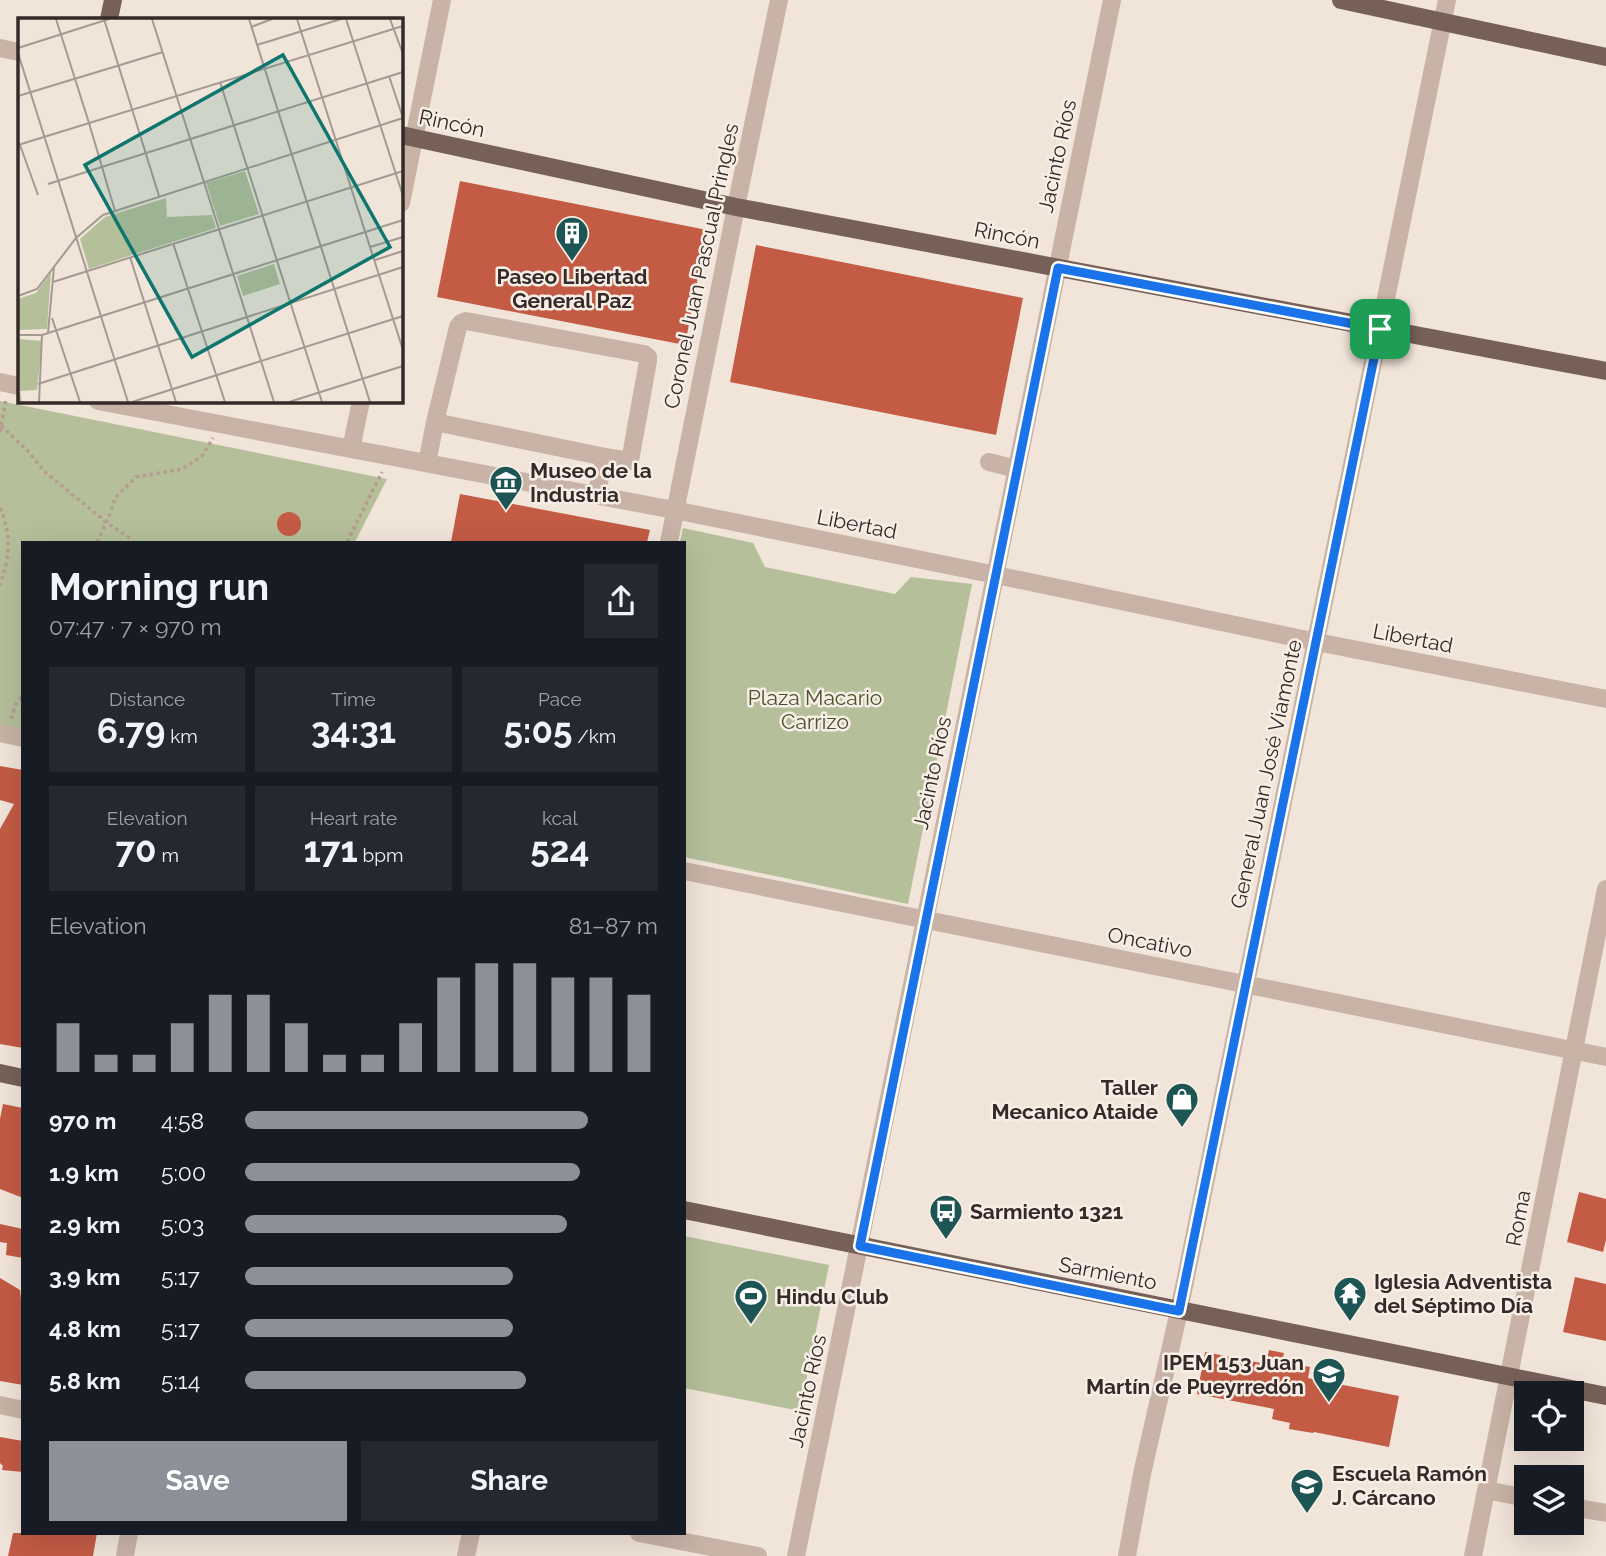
<!DOCTYPE html>
<meta charset="utf-8">
<style>
:root{--surface:#171b24;--page:#242831;--text:#f1f3f6;--muted:#9ea1a6;--accent:#8c9099}
body{margin:0;font-family:Raleway,sans-serif;background:var(--page);color:var(--text);height:100vh;display:flex;flex-direction:column;font-size:26px;white-space:nowrap}
*{box-sizing:border-box;margin:0}
p{font-size:23px;color:var(--muted)}
.icon{flex:none;width:38px;height:38px;fill:none;stroke:currentColor;stroke-width:2;stroke-linecap:round;stroke-linejoin:round}
.map{position:relative;flex:1;overflow:hidden}
.panel{position:absolute;left:21px;top:541px;width:665px;height:994px;display:flex;flex-direction:column;background:var(--surface);border-radius:0px;box-shadow:0 7px 28px #0002}
.panel>*{flex:none}
.fabs{position:absolute;left:1514px;top:1381px;display:grid;gap:14px}
.fabs a{display:grid;place-items:center;width:70px;height:70px;border-radius:0px;background:var(--surface);box-shadow:0 7px 28px #0002;font-size:35px}
.pin{position:absolute;display:grid;place-items:center;width:60px;height:60px;color:#fff;margin:-30px;border-radius:14px;box-shadow:0 4px 10px #0006}
.round{display:grid;place-items:center;flex:none;width:74px;height:74px;border-radius:0px;background:var(--page)}
.summary{display:flex;align-items:center;justify-content:space-between;height:119px;padding:0 28px}
h1{font-size:38px;font-weight:700;line-height:52px}
.figures{display:grid;grid-template-columns:repeat(3,1fr);gap:10px;height:119px;padding:7px 28px}
.figures div{display:grid;align-content:center;border-radius:0px;background:var(--page);text-align:center}
.figures b{font-size:35px;font-weight:700}
.figures small{font-size:19px;font-weight:400}
.figures p{font-size:19px}
.chart{height:196px;padding:14px 28px}
.chart p{display:flex;justify-content:space-between}
.chart svg{width:100%;height:126px;margin-top:7px;stroke:var(--accent);stroke-width:6}
.button{display:flex;gap:14px;margin-top:auto;padding:14px 28px}
.button a{flex:1;height:80px;border-radius:0px;background:var(--accent);color:#fff;font-size:28px;font-weight:700;line-height:80px;text-align:center}
.button a+a{background:var(--page);color:var(--text)}
ul{padding:0 28px;list-style:none;font-size:23px}
li{display:grid;grid-template-columns:112px 84px 1fr;align-items:center;height:52px}
li i{height:18px;border-radius:9px;background:var(--accent)}
.map>svg:first-child{display:block}
.green{fill:#b5bf9a}
.building{fill:#c35b45}
.lines{fill:none;stroke-linecap:round;stroke-linejoin:round}
.path{stroke:#b49d90;stroke-width:3.5;stroke-dasharray:3.5 3.5;stroke-linecap:butt}
.minor{stroke:#c8b3a6;stroke-width:18}
.major{stroke:#766058;stroke-width:18}
.route-casing{stroke:#fff;stroke-width:14}
.route{stroke:#1a73e8;stroke-width:9}
.labels{text-anchor:middle;dominant-baseline:central;stroke-width:5;stroke-linejoin:round;paint-order:stroke}
.street-label{font-size:21px;fill:#342a27;stroke:#f8eee5}
.poi-label{font-size:21px;font-weight:bold;fill:#342a27;stroke:#f8eee5;text-anchor:start}
.park-label{font-size:21px;fill:#46522b;stroke:#f8eee5}
.inset-road{fill:none;stroke:#a59a92;stroke-width:2}
.view{fill:#0f766e;fill-opacity:0.15;stroke:#0f766e;stroke-width:3.5}
.inset-edge{fill:none;stroke:#342a27;stroke-width:3.5}
</style>
<div class="map">
<svg width="1606" height="1556" viewBox="0 0 1606 1556">
<rect width="100%" height="100%" fill="#f1e4d9"/>
<path class="green" d="M 0,401 L 387,479 L 355,542 L 23,542 L 23,731 L 0,726 Z
M 683,528 L 753,543 L 765,567 L 895,594 L 911,577 L 972,584 L 908,904 L 684,857 L 684,542 L 680,542 Z
M 684,1236 L 829,1265 L 800,1411 L 684,1388 Z"/>
<path class="building" d="M 460,181 L 707,230 L 685,345 L 437,297 Z
M 756,245 L 1023,298 L 996,435 L 730,382 Z
M 460,494 L 650,530 L 647,542 L 451,542 Z
M277 524a12 12 0 1 1 24 0a12 12 0 1 1-24 0Z
M 0,766 L 23,770 L 23,1048 L 0,1044 L 0,829 L 14,804 L 0,800 Z
M 3,1104 L 23,1108 L 23,1198 L 0,1189 L 0,1119 Z
M 1579,1192 L 1606,1199 L 1606,1240 L 1603,1252 L 1567,1242 Z
M 0,1224 L 23,1229 L 23,1258 L 6,1255 L 7,1243 L 0,1242 Z
M 1575,1277 L 1606,1284 L 1606,1341 L 1563,1332 Z
M 0,1278 L 20,1290 L 21,1300 L 23,1301 L 23,1385 L 0,1381 Z
M 1269,1350 L 1284,1353 L 1282,1361 L 1310,1367 L 1308,1378 L 1399,1396 L 1389,1447 L 1314,1432 L 1313,1433 L 1289,1429 L 1290,1423 L 1272,1419 L 1274,1409 L 1197,1394 L 1205,1352 L 1266,1364 Z
M 0,1437 L 23,1441 L 23,1472 L 2,1470 L 3,1466 L 0,1463 Z
M 13,1533 L 97,1533 L 93,1556 L 8,1556 Z"/>
<g class="lines">
<path class="path" d="M 1,426 L 27,450 L 45,472 L 106,522 L 131,539 L 133,542
M 0,432 L 6,399
M 0,508 C 12,535 10,557 0,585
M 97,542 L 109,517 L 115,498 L 136,477 L 182,469 L 202,456 L 213,438
M 347,542 L 382,472
M 11,719 L 16,704 L 23,695"/>
<path class="minor" d="M 0,48 L 19,52
M 401,203 L 442,0
M 0,382 L 19,386
M 98,401 L 674,510 L 996,575 L 1317,642 L 1606,699
M 435,422 L 458,327 L 461,323 L 466,321 L 644,354 L 648,357 L 648,361 L 630,461 L 605,457
M 351,449 L 361,401
M 989,462 L 1017,469
M 427,463 L 435,422 L 605,457 L 596,495
M 669,542 L 736,207 L 779,0
M 0,733 L 23,738
M 684,871 L 1606,1057
M 0,1405 L 23,1410
M 1486,1490 L 1526,1498
M 1572,1507 L 1606,1513
M 639,1533 L 758,1556
M 125,1556 L 129,1533
M 466,1556 L 471,1533
M 796,1556 L 1112,0
M 1127,1556 L 1142,1474 L 1179,1311 L 1447,0
M 1473,1556 L 1606,889"/>
<path class="major" d="M 1341,0 L 1606,57
M 109,19 L 113,0
M 401,135 L 736,207 L 1606,371
M 0,1073 L 23,1078
M 684,1210 L 1606,1396"/>
</g>
<g class="lines">
<defs>
<path id="route" d="M 1058,268 L 1380,329 L 1179,1311 L 860,1246 Z"/>
</defs>
<use href="#route" class="route-casing"/>
<use href="#route" class="route"/>
</g>
<defs>
<symbol id="building-pin" viewBox="-11 -11 22 30"><path d="M0 17L-7.5 6A9.5 9.5 0 1 1 7.5 6Z" fill="#1d5454" stroke="#f8eee5"/><path d="M-4-6H4V6H1V3H-1V6H-4ZM-2.5-4.3h1.7v1.8h-1.7ZM.8-4.3h1.7v1.8H.8ZM-2.5-1h1.7V.8h-1.7ZM.8-1h1.7V.8H.8Z" fill="#fff"/></symbol>
<symbol id="museum-pin" viewBox="-11 -11 22 30"><path d="M0 17L-7.5 6A9.5 9.5 0 1 1 7.5 6Z" fill="#1d5454" stroke="#f8eee5"/><path d="M0-6L6-3V-2H-6V-3ZM-5-1h2V3h-2ZM-1-1h2V3h-2ZM3-1h2V3H3ZM-6 4H6V6H-6Z" fill="#fff"/></symbol>
<symbol id="shop-pin" viewBox="-11 -11 22 30"><path d="M0 17L-7.5 6A9.5 9.5 0 1 1 7.5 6Z" fill="#1d5454" stroke="#f8eee5"/><path d="M-5-2.5h2.3a2.7 3.5 0 0 1 5.4 0H5L5.5 6h-11ZM-1.5-2.5h3a1.5 2.3 0 0 0-3 0Z" fill="#fff"/></symbol>
<symbol id="bus-pin" viewBox="-11 -11 22 30"><path d="M0 17L-7.5 6A9.5 9.5 0 1 1 7.5 6Z" fill="#1d5454" stroke="#f8eee5"/><path d="M-5-6H5V4H4V6H2V4H-2V6H-4V4H-5ZM-3.5-4V0h7V-4ZM-3.5 1.2v1.5H-2V1.2ZM2 1.2v1.5H3.5V1.2Z" fill="#fff"/></symbol>
<symbol id="temple-pin" viewBox="-11 -11 22 30"><path d="M0 17L-7.5 6A9.5 9.5 0 1 1 7.5 6Z" fill="#1d5454" stroke="#f8eee5"/><path d="M0-6L5-2H3V0L6.5 2.5H4V6H1.5V3h-3V6H-4V2.5H-6.5L-3 0V-2H-5Z" fill="#fff"/></symbol>
<symbol id="stadium-pin" viewBox="-11 -11 22 30"><path d="M0 17L-7.5 6A9.5 9.5 0 1 1 7.5 6Z" fill="#1d5454" stroke="#f8eee5"/><path d="M0-5a6.5 5 0 1 0 0 10a6.5 5 0 1 0 0-10ZM-3.5-1.8h7v3.6h-7Z" fill="#fff"/></symbol>
<symbol id="school-pin" viewBox="-11 -11 22 30"><path d="M0 17L-7.5 6A9.5 9.5 0 1 1 7.5 6Z" fill="#1d5454" stroke="#f8eee5"/><path d="M0-5L7-2L0 1L-7-2ZM-4 1L0 2.5L4 1V4Q0 6-4 4Z" fill="#fff"/></symbol>
</defs>
<g fill-rule="evenodd">
<use href="#building-pin" x="553" y="214" width="38" height="52"/>
<use href="#museum-pin" x="487" y="463" width="38" height="52"/>
<use href="#shop-pin" x="1163" y="1080" width="38" height="52"/>
<use href="#bus-pin" x="927" y="1192" width="38" height="52"/>
<use href="#temple-pin" x="1331" y="1274" width="38" height="52"/>
<use href="#stadium-pin" x="732" y="1277" width="38" height="52"/>
<use href="#school-pin" x="1310" y="1355" width="38" height="52"/>
<use href="#school-pin" x="1288" y="1466" width="38" height="52"/>
</g>
<g class="labels">
<g class="street-label">
<text transform="translate(452 123) rotate(12)">Rincón</text>
<text transform="translate(1057 156) rotate(-78)">Jacinto Ríos</text>
<text transform="translate(1007 235) rotate(11)">Rincón</text>
<text transform="translate(701 266) rotate(-78)">Coronel Juan Pascual Pringles</text>
<text transform="translate(857 524) rotate(11)">Libertad</text>
<text transform="translate(1413 638) rotate(11)">Libertad</text>
<text transform="translate(932 773) rotate(-78)">Jacinto Ríos</text>
<text transform="translate(1266 774) rotate(-78)">General Juan José Viamonte</text>
<text transform="translate(1150 942) rotate(11)">Oncativo</text>
<text transform="translate(1518 1218) rotate(-79)">Roma</text>
<text transform="translate(1108 1273) rotate(11)">Sarmiento</text>
<text transform="translate(807 1391) rotate(-78)">Jacinto Ríos</text>
</g>
<g class="poi-label">
<text x="572" y="276" text-anchor="middle">Paseo Libertad<tspan x="572" dy="24">General Paz</tspan></text>
<text x="530" y="470">Museo de la<tspan x="530" dy="24">Industria</tspan></text>
<text x="1158" y="1087" text-anchor="end">Taller<tspan x="1158" dy="24">Mecanico Ataide</tspan></text>
<text x="970" y="1211">Sarmiento 1321</text>
<text x="1374" y="1281">Iglesia Adventista<tspan x="1374" dy="24">del Séptimo Día</tspan></text>
<text x="776" y="1296">Hindu Club</text>
<text x="1304" y="1362" text-anchor="end">IPEM 153 Juan<tspan x="1304" dy="24">Martín de Pueyrredón</tspan></text>
<text x="1332" y="1473">Escuela Ramón<tspan x="1332" dy="24">J. Cárcano</tspan></text>
</g>
<g class="park-label">
<text x="815" y="697">Plaza Macario<tspan x="815" dy="24">Carrizo</tspan></text>
</g>
</g>
<g transform="translate(18 18)">
<rect width="385" height="385" fill="#f1e4d9"/>
<path d="M 227,153 L 241,196 L 202,208 L 188,165 ZM 148,180 L 149,199 L 194,197 L 198,210 L 71,251 L 62,221 L 87,199 ZM 256,246 L 262,266 L 225,278 L 219,258 ZM 33,254 L 29,311 L 0,312 L 0,281 L 18,275 ZM 0,321 L 24,323 L 19,372 L 2,373 L 4,384 L 0,384 Z" fill="#b5bf9a"/>
<path class="inset-road" d="M 38,1 L 71,105M 86,1 L 141,178M 134,1 L 256,384M 231,1 L 352,384M 279,1 L 385,332M 328,1 L 385,178M 372,1 L 385,36M 233,9 L 254,1M 239,27 L 323,1M 0,30 L 91,1M 0,35 L 110,384M 371,58 L 385,100M 202,64 L 304,384M 0,78 L 145,34M 71,105 L 84,149 L 385,54M 0,127 L 385,8M 2,127 L 20,177M 30,166 L 84,149 L 97,193M 155,225 L 207,384M 352,229 L 385,219M 112,239 L 158,384M 357,242 L 385,233M 35,264 L 385,153M 0,278 L 19,271 L 58,220 L 85,197 L 385,100M 34,300 L 62,384M 30,315 L 36,249M 0,317 L 24,317 L 385,202M 20,366 L 385,249M 21,384 L 24,317M 114,384 L 385,298M 271,384 L 385,348"/>
<path class="view" d="M 265,37 L 372,229 L 174,339 L 67,147 Z"/>
<rect width="385" height="385" class="inset-edge"/>
</g>
</svg>
<div class="fabs">
<a><svg class="icon" aria-label="locate" viewBox="0 0 24 24"><circle cx="12" cy="12" r="6"/><path d="M12 2v4M12 18v4M2 12h4M18 12h4"/></svg></a>
<a><svg class="icon" aria-label="layers" viewBox="0 0 24 24"><path d="M12 4l9 5-9 5-9-5zM3 14l9 5 9-5"/></svg></a>
</div>
<div class="pin" style="left:1380px;top:329px;background:#1e9e55"><svg class="icon" aria-label="arrive" viewBox="0 0 24 24"><path d="M6 21V4h12l-3 4 3 4H6"/></svg></div>
<section class="panel">
<div class="summary"><div><h1>Morning run</h1><p>07:47 · 7 × 970 m</p></div><a class="round"><svg class="icon" aria-label="share" viewBox="0 0 24 24"><path d="M12 15V3M7 8l5-5 5 5M5 13v7h14v-7"/></svg></a></div>
<div class="figures">
<div><p>Distance</p><b>6.79<small> km</small></b></div>
<div><p>Time</p><b>34:31</b></div>
<div><p>Pace</p><b>5:05<small> /km</small></b></div>
</div>
<div class="figures">
<div><p>Elevation</p><b>70<small> m</small></b></div>
<div><p>Heart rate</p><b>171<small> bpm</small></b></div>
<div><p>kcal</p><b>524</b></div>
</div>
<div class="chart"><p><span>Elevation</span>81–87 m</p>
<svg viewBox="0 0 160 44" preserveAspectRatio="none"><path d="M5 44V27M15 44V38M25 44V38M35 44V27M45 44V17M55 44V17M65 44V27M75 44V38M85 44V38M95 44V27M105 44V11M115 44V6M125 44V6M135 44V11M145 44V11M155 44V17"/></svg>
</div>
<ul>
<li><b>970 m</b>4:58<i style="width:83%"></i></li>
<li><b>1.9 km</b>5:00<i style="width:81%"></i></li>
<li><b>2.9 km</b>5:03<i style="width:78%"></i></li>
<li><b>3.9 km</b>5:17<i style="width:65%"></i></li>
<li><b>4.8 km</b>5:17<i style="width:65%"></i></li>
<li><b>5.8 km</b>5:14<i style="width:68%"></i></li>
</ul>
<div class="button"><a>Save</a><a>Share</a></div>
</section>
</div>
